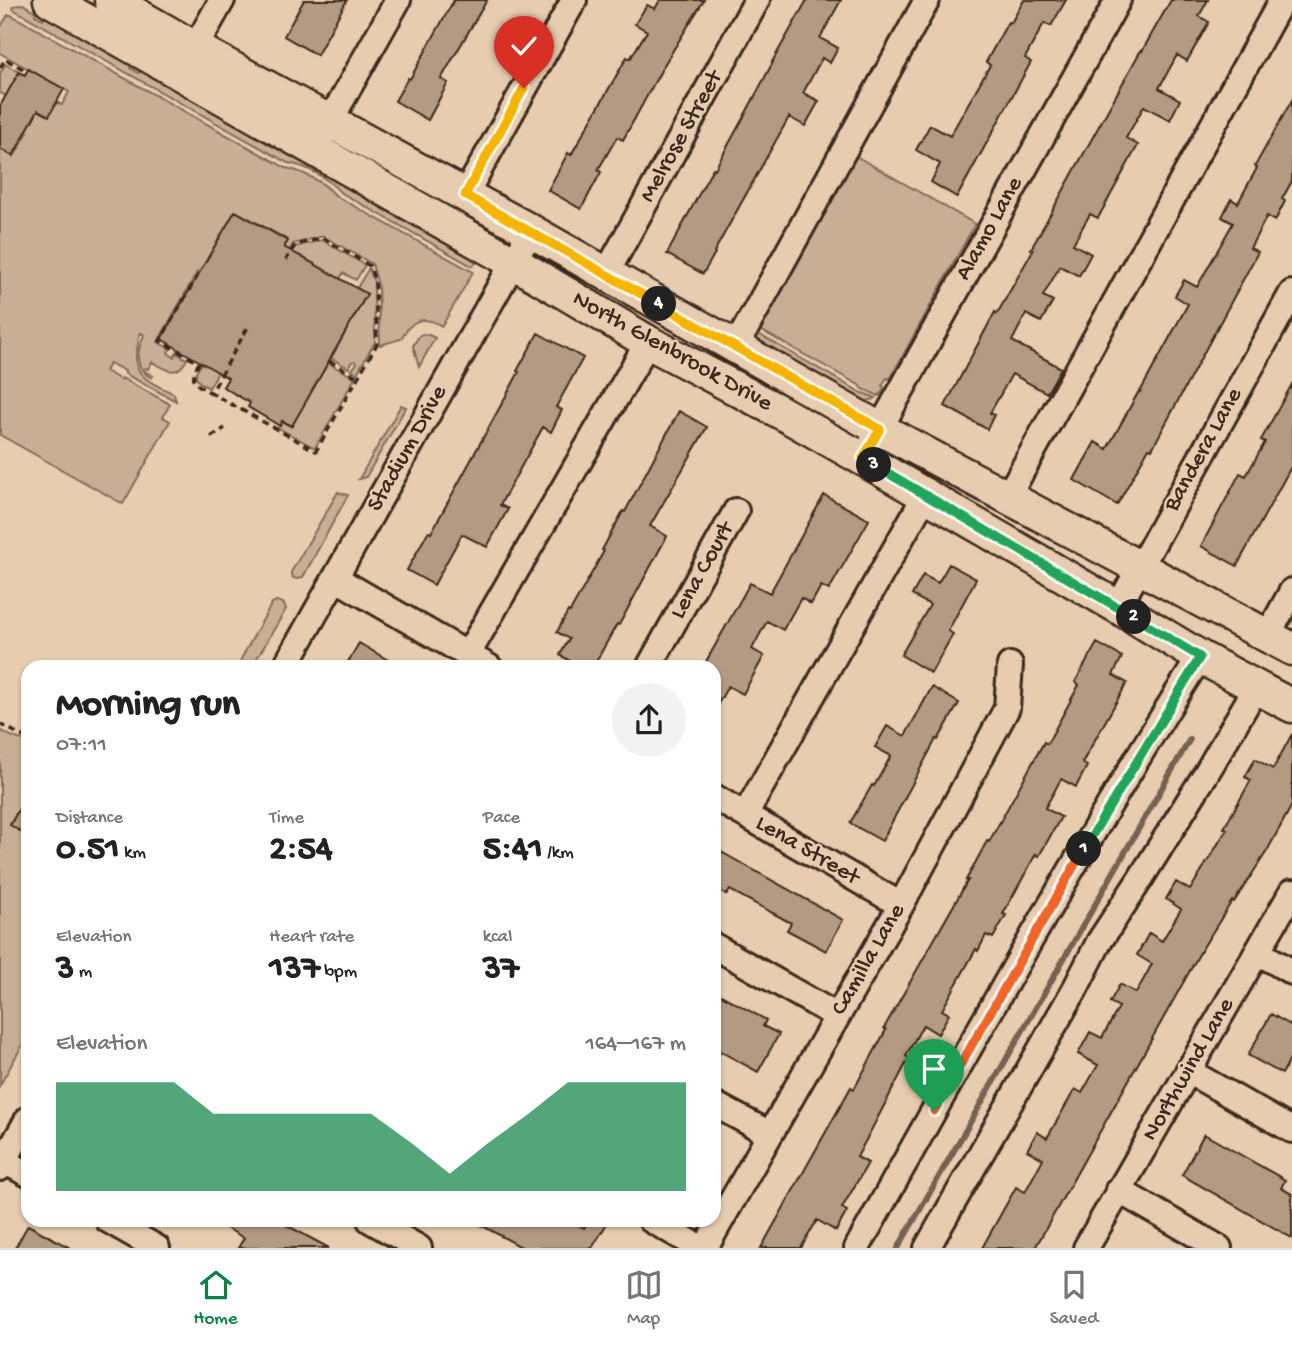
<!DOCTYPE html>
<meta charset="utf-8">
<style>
:root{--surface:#fff;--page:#f2f2f2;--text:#222;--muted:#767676;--line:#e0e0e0;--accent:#0b8043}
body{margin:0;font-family:"Gochi Hand",sans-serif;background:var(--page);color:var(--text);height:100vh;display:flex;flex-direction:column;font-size:26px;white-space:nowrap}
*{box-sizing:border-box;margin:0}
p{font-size:23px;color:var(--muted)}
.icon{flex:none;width:38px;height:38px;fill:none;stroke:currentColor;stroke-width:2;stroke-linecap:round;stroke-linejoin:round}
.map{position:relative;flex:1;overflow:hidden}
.details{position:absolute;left:21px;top:660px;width:700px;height:567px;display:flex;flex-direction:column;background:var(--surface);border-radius:21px;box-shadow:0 2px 5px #0004}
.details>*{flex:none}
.pin{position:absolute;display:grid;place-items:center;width:60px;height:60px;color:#fff;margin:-72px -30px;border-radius:50% 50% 50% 0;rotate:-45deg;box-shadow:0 0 7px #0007}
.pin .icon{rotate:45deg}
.km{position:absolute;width:35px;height:35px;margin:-18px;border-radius:50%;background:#222;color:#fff;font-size:19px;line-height:35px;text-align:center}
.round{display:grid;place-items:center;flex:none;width:74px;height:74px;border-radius:37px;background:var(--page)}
.overview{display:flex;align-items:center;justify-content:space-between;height:119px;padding:0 35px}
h1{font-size:38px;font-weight:700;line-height:52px}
.metrics{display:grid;grid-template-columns:repeat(3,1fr);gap:10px;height:119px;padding:7px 35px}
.metrics div{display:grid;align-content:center}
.metrics b{font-size:35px;font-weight:700}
.metrics small{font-size:19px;font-weight:400}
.metrics p{font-size:19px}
.chart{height:196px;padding:14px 35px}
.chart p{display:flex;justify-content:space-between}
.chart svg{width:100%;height:126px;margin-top:7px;fill:var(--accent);opacity:.7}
.dock{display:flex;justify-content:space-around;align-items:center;height:98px;border-top:2px solid var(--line);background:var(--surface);font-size:19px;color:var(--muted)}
.dock a{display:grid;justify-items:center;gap:4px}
.dock .selected{color:var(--accent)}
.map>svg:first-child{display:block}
.green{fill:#c8ae95;stroke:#826c5a;stroke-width:2}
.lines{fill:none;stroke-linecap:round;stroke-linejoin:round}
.stream{stroke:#766251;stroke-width:6}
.building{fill:#b39a82;stroke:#3b2a1e;stroke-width:2}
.minor-casing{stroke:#3b2a1e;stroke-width:30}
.major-casing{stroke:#3b2a1e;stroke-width:37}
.path{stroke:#3b2a1e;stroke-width:3.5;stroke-dasharray:7 5;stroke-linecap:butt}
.minor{stroke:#e7ccaf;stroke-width:24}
.major{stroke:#e7ccaf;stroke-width:32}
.split-1-casing{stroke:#fff;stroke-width:14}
.split-2-casing{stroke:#fff;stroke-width:14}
.split-3-casing{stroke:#fff;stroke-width:14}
.split-4-casing{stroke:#fff;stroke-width:14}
.split-5-casing{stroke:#fff;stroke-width:14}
.split-1{stroke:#f0652b;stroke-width:9}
.split-2{stroke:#22a559;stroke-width:9}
.split-3{stroke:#22a559;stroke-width:9}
.split-4{stroke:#f5b400;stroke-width:9}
.split-5{stroke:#f5b400;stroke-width:9}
.labels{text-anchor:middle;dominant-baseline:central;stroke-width:5;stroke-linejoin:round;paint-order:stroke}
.street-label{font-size:24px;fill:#3b2a1e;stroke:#e7ccaf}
</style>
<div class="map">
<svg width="1292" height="1248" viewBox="0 0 1292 1248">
<rect width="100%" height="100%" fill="#e7ccaf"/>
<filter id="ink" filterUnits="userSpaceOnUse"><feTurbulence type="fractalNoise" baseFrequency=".0143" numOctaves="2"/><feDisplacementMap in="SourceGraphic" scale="14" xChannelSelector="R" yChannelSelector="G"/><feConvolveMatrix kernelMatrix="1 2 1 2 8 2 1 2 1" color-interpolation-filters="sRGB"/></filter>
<g filter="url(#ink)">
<path class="green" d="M 23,4 L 36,12 L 35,15 L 43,19 L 44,17 L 52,19 L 122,58 L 131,65 L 130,68 L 139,73 L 140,71 L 147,73 L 371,199 L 370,201 L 382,208 L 383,206 L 470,255 L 476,263 L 472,266 L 340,192 C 327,178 307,166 288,163 L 13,9 L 14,6 Z
M 8,15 L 11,15 L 286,168 C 304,172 324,182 336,196 L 473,272 L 442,326 C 422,315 412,319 401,339 L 380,345 L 378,285 L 372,264 L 323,236 L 293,244 L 284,260 L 279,257 L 288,240 L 236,211 L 201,274 L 197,272 L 158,342 L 170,349 L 168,353 L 174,357 L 176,353 L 187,359 C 177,378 168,370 152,362 L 148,369 L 145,368 L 143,370 L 153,376 L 151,378 C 133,367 137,352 144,335 L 141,333 L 139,336 C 139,343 136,350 136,358 C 135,379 159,386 174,394 L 176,401 L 125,374 L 125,371 L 110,363 L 105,371 L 121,380 L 122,378 L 170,404 L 163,417 L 170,421 L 123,504 L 0,435 L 0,149 L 14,157 L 28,132 L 5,119 L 56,102 L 62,105 L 69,92 L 0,53 L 0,28 Z
M 5,64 L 19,72 L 6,96 L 0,93 L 0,74 Z
M 854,155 L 975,224 L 890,379 L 887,378 L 882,386 L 885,388 L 879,396 L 863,389 L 859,385 L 757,328 Z
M 322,240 L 365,265 L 356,280 L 343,273 L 340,279 L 299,255 L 293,265 L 287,262 L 295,247 Z
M 369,268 L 374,282 L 375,342 L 357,373 L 352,370 L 357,363 L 355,361 L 351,362 L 349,368 L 331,358 L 367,294 L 357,288 Z
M 755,332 L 860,392 L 876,398 C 861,407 851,394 838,387 L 836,389 L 755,341 Z
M 240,333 L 209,388 C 204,385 197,382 196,377 C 193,364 231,340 240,333 Z
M 422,334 L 429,335 L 435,338 L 419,367 L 413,346 L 419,336 Z
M 328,363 L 355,378 L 315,448 L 278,428 L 282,422 L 291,427 Z
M 401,405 L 406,407 L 366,477 L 359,479 Z
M 338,492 L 348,495 L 303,577 L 299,579 L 293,578 L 291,572 Z
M 276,601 L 283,603 L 286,609 L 252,667 L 239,667 L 241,659 L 272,603 Z
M 0,730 C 9,735 18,741 28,740 L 28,1035 L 0,1085 Z"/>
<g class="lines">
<path class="stream" d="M 898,1248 L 1190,739"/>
</g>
<path class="building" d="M 304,0 L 347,0 L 317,55 L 284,36 Z
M 454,0 L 487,0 L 441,79 L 448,83 L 428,120 L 395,101 L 408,78 L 410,79 Z
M 660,0 L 704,0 L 664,65 L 623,140 L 617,137 L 598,170 L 601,172 L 581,209 L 548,190 L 568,153 L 571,155 L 627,57 L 630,59 L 647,31 L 635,24 L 647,5 L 655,9 Z
M 807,0 L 841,0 L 820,38 L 838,48 L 830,63 L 822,58 L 803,93 L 819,101 L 805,126 L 789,117 L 714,252 L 715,253 L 703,274 L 667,254 L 713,168 L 715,169 L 747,111 L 773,62 L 772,62 Z
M 1024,0 L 1066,0 L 1051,26 L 1044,23 L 1025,58 L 1031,62 L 957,197 L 931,182 L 940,164 L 916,150 L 930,125 L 950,136 L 990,65 L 986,62 L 1008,22 L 1011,23 Z
M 1171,0 L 1208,0 L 1199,16 L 1209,22 L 1187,61 L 1177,55 L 1159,88 L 1180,100 L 1170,120 L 1144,106 L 1126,138 L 1138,145 L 1098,218 L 1090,214 L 1073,244 L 1091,254 L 1079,276 L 1060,266 L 1043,296 L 1053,301 L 1041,322 L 1026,314 L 1012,341 L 1061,368 L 1047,393 L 1012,374 L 990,413 L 994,415 L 987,429 L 945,406 L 995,312 L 997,314 L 1033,250 L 1031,249 L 1141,50 L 1142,51 Z
M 28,69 L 64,89 L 49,116 L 38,110 L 13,156 L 0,149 L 0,106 L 19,72 L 25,75 Z
M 1292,100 L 1292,181 L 1282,199 L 1285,201 L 1275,221 L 1267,216 L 1250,248 L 1258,252 L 1152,449 L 1149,448 L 1117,505 L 1074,480 L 1095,442 L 1107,449 L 1139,391 L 1140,392 L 1188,304 L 1175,296 L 1184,280 L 1197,287 L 1233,223 L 1222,217 L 1231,199 L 1238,203 L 1257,168 L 1255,166 Z
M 235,211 L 288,241 L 284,247 L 367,294 L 292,426 L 282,421 L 280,426 L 248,407 L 250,403 L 223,387 L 228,378 L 161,339 Z
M 538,333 L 583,358 L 556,407 L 562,410 L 551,432 L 543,427 L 527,456 L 500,505 L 508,509 L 487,547 L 462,534 L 434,585 L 407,570 L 428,532 L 431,533 L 465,471 L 519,372 L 517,371 Z
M 1292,384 L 1292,465 L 1237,566 L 1201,546 L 1240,473 L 1246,476 L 1265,442 L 1261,440 Z
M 679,411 L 707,427 L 650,526 L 667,536 L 619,625 L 617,624 L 593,667 L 581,667 L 560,655 L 569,639 L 557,632 L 568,611 L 570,612 L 604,551 L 602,550 L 623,511 L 625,512 Z
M 824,495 L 869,520 L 829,590 L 821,586 L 811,604 L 801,598 L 783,630 L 767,621 L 752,649 L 764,656 L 743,694 L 728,686 L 714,711 L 714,667 L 703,667 L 750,583 L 770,593 Z
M 949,564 L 976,579 L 948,631 L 953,634 L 931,673 L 901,655 L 930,605 L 912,595 L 923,575 L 938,583 Z
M 359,643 L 400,667 L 345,667 Z
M 1097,643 L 1122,657 L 1113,675 L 1127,683 L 1082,763 L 1087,766 L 1076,787 L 1061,779 L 1045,808 L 1061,817 L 1039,856 L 1036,854 L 1003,914 L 1006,915 L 993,938 L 986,935 L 978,951 L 976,949 L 942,1010 L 949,1014 L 938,1034 L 923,1025 L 906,1056 L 909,1058 L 857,1157 L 868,1163 L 842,1208 L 847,1211 L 836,1231 L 817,1220 L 801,1248 L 761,1248 L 851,1087 L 854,1089 L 886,1030 L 884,1028 L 968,880 L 966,880 L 987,841 L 989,842 L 1044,742 L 1047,744 L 1079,685 L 1075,682 Z
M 932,687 L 959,703 L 938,740 L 936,739 L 882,841 L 850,823 L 872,785 L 874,786 L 891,756 L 875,747 L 887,726 L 905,736 Z
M 1292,734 L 1292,805 L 1267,851 L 1234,902 L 1232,901 L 1202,949 L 1035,1248 L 982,1248 L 1016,1187 L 1025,1192 L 1043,1159 L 1027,1150 L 1037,1132 L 1047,1138 L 1075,1089 L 1082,1093 L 1098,1065 L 1078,1054 L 1090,1032 L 1102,1038 L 1119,1007 L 1110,1002 L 1120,984 L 1136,993 L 1152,964 L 1137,955 L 1149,933 L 1162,941 L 1181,909 L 1166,899 L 1176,882 L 1190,890 L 1227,829 L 1224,828 L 1251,780 L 1245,777 L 1255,759 L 1273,769 Z
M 28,792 L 28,836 L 10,825 Z
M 714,848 L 843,920 L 826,951 L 787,930 L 791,923 L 730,890 L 727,895 L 714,888 Z
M 714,991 L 766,1020 L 763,1026 L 779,1034 L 758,1072 L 714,1048 Z
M 1271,1014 L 1292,1026 L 1292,1055 L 1282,1074 L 1248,1055 Z
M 1204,1134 L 1285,1180 L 1281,1188 L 1292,1194 L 1292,1238 L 1182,1175 Z
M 212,1220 L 277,1220 L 329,1248 L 238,1248 L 244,1238 Z
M 472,1220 L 570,1220 L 584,1228 L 589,1220 L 609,1220 L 592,1248 L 523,1248 Z
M 28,1225 L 70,1248 L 15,1248 Z"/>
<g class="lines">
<defs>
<path id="minor" d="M 195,48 L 222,0
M 321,137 L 398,0
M 465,195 L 574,0
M 606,274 L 757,0
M 735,348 L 927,0
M 863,459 L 1118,0
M 1007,498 L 1282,0
M 335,578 L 489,667
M 1118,607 L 1292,293
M 1268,635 L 1292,591
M 468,654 L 648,342
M 285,667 L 531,231
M 649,667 L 736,511
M 714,797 L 901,905
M 745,815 L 925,496
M 714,946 L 837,1016
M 1258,952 L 1292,972
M 1188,1071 L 1292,1130
M 714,1104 L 770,1134
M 4,1161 L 28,1174
M 0,1168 L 28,1119
M 1118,1190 L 1219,1248
M 108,1220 L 157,1248
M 370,1220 L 419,1248
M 651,1220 L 701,1248
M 705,1248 L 901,905 L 1007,708 L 1010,665
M 857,1248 C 968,1050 1078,850 1200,657
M 927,1248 L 1075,989 L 1099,942 L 1139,881 L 1207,772 L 1257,686
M 1086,1248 L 1292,892"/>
<path id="major" d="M 50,0 L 513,262 L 648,342 L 782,413 L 863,459 L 1118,607 L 1200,657 L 1292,706
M 111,0 L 195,48 L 531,231 L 880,429 L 1292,649"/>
</defs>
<use href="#minor" class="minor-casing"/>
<use href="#major" class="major-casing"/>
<path class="path" d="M 0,68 L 5,59 L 27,71
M 198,275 L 160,341 L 199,363 C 188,382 195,383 211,393 L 249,325
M 329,361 L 358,377
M 210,395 L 211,393 L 316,451 L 377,344 L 375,282 L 370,266 L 323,238 L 295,245 L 286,260
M 211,437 L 225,428
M 0,724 L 28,739"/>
<use href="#minor" class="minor"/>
<use href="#major" class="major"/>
</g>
</g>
<g class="lines" filter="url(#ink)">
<defs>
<path id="split-1" d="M 934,1111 L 1084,849"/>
<path id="split-2" d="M 1084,849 L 1200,657 L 1134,617"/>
<path id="split-3" d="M 874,465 L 1134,617"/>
<path id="split-4" d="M 659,304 L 880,429 L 863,458 L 874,465"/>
<path id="split-5" d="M 524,88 L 465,195 L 659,304"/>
</defs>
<use href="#split-1" class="split-1-casing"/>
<use href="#split-2" class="split-2-casing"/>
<use href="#split-3" class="split-3-casing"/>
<use href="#split-4" class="split-4-casing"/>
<use href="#split-5" class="split-5-casing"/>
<use href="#split-1" class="split-1"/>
<use href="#split-2" class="split-2"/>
<use href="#split-3" class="split-3"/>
<use href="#split-4" class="split-4"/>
<use href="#split-5" class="split-5"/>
</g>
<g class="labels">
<g class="street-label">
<text transform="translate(682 137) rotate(-61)">Melrose Street</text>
<text transform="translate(990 229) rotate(-61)">Alamo Lane</text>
<text transform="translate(672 352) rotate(29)">North Glenbrook Drive</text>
<text transform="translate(408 449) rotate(-61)">Stadium Drive</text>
<text transform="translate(1204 450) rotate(-61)">Bandera Lane</text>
<text transform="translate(703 571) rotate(-61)">Lena Court</text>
<text transform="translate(807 851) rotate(30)">Lena Street</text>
<text transform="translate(869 960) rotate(-60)">Camilla Lane</text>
<text transform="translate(1189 1070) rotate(-60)">Northwind Lane</text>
</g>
</g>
</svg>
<div class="pin" style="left:934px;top:1111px;background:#1e9e55"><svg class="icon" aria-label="arrive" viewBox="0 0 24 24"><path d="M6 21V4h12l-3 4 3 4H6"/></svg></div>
<div class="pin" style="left:524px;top:88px;background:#d93025"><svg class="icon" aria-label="check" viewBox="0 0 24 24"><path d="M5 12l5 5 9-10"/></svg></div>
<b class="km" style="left:1084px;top:849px">1</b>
<b class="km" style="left:1134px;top:617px">2</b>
<b class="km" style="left:874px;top:465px">3</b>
<b class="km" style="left:659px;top:304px">4</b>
<section class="details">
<div class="overview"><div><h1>Morning run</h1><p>07:11</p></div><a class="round"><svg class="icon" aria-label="share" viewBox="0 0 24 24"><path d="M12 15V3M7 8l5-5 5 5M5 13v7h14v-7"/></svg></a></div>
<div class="metrics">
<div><p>Distance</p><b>0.51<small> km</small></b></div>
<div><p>Time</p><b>2:54</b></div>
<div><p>Pace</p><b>5:41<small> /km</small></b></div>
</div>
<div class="metrics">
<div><p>Elevation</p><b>3<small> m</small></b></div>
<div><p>Heart rate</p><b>137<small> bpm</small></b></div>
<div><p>kcal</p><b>37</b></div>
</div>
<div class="chart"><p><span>Elevation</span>164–167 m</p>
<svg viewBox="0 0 160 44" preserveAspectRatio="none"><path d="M0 44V6L10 6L20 6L30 6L40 17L50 17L60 17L70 17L80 17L90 27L100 38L110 27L120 17L130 6L140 6L150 6L160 6V44z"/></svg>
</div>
</section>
</div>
<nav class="dock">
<a class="selected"><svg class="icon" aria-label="home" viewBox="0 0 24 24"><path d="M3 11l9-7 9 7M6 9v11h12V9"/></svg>Home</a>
<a><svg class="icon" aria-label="map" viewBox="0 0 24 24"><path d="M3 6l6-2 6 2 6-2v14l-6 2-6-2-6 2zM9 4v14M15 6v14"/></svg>Map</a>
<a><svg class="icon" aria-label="saved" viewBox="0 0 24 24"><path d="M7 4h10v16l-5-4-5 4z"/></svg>Saved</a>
</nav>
